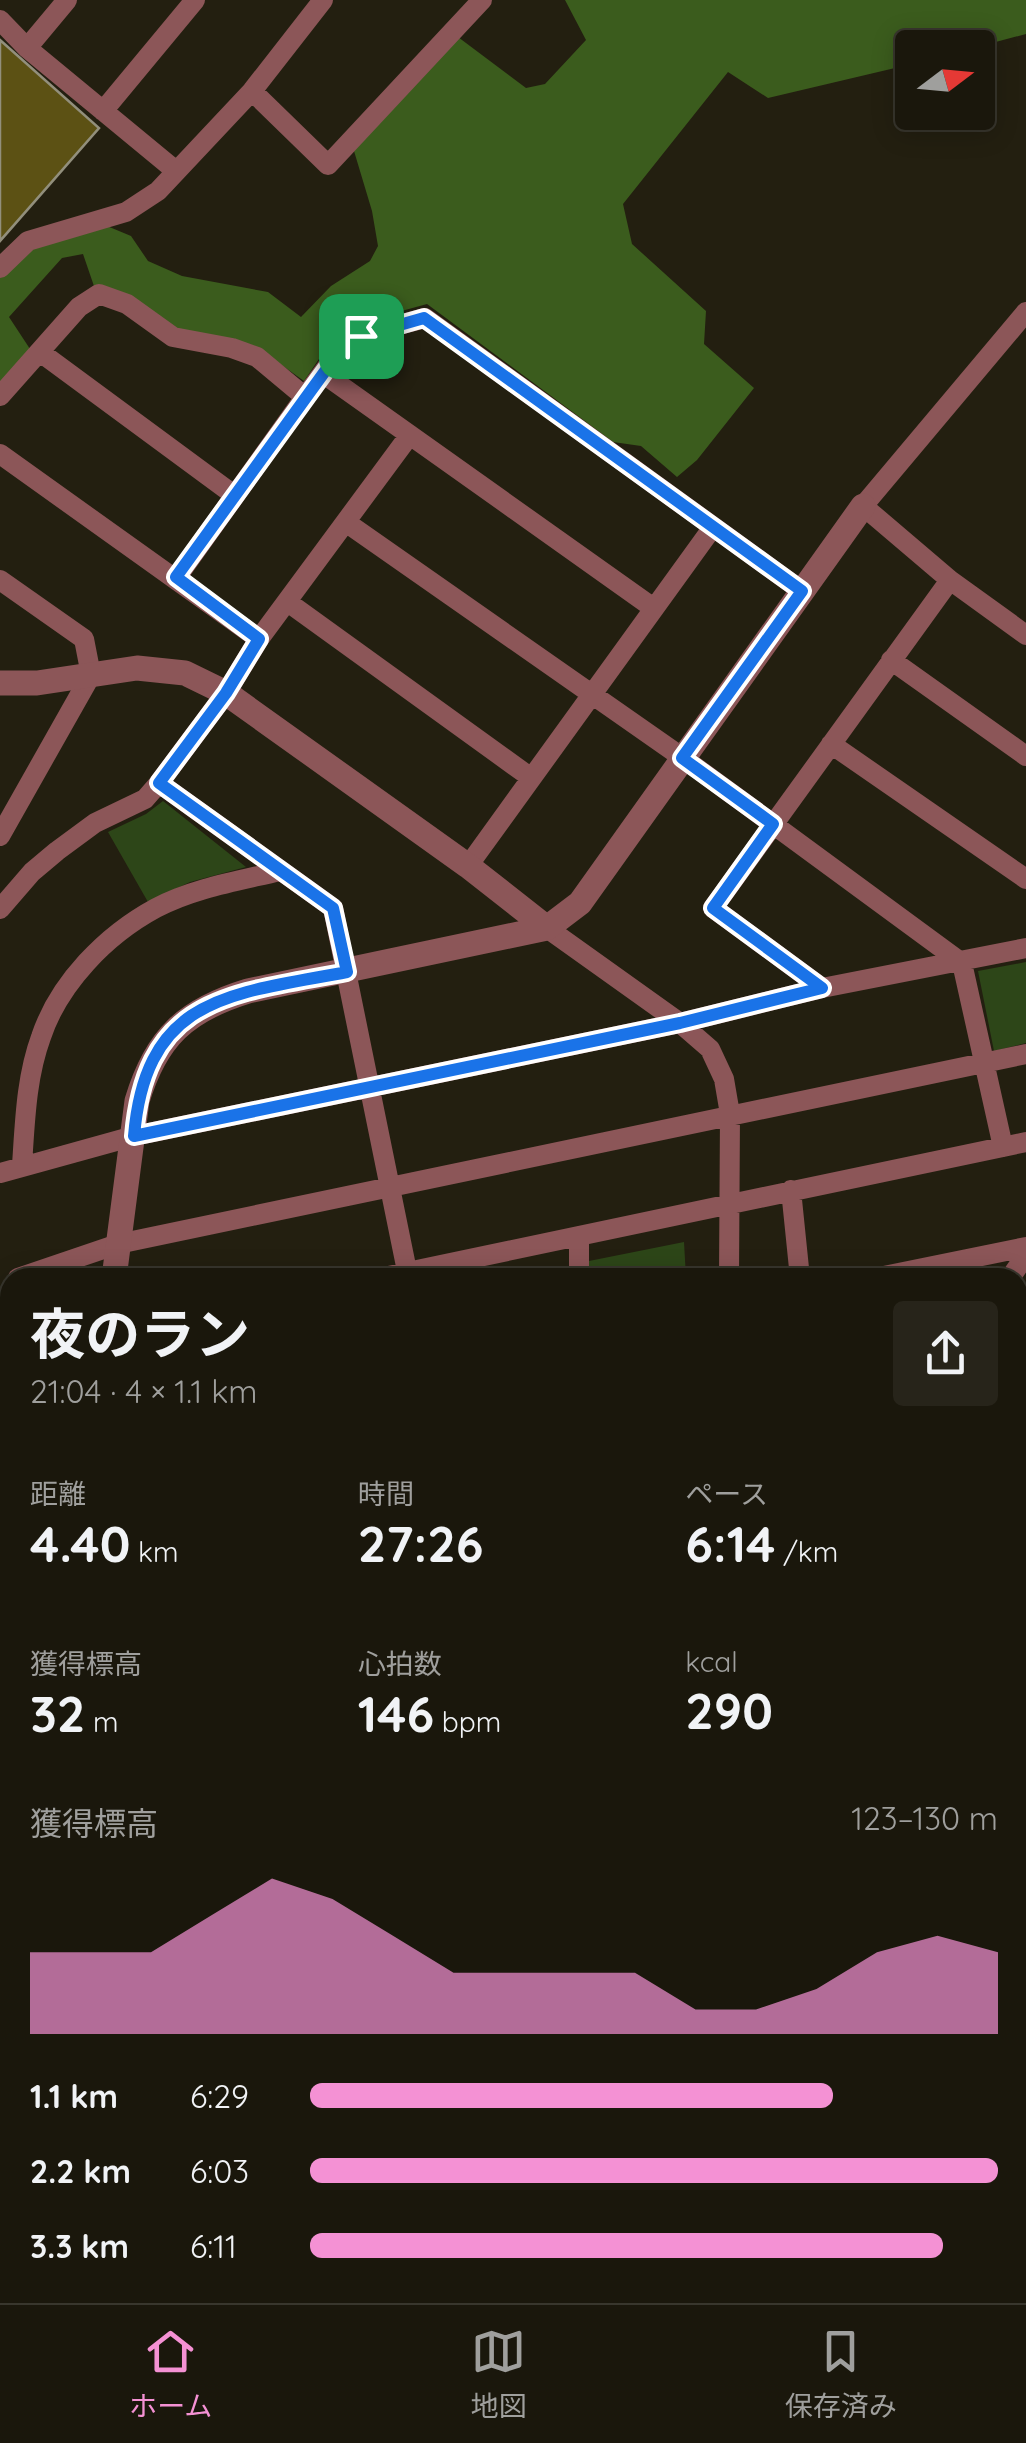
<!DOCTYPE html>
<html lang="ja">
<meta charset="utf-8">
<style>
:root{--surface:#1a170c;--page:#27241a;--text:#f1f3f6;--muted:#9f9f9d;--line:#38362d;--accent:#f491d4}
body{margin:0;font-family:Quicksand,"Noto Sans JP",sans-serif;background:var(--page);color:var(--text);height:100vh;display:flex;flex-direction:column;font-size:38px;white-space:nowrap}
*{box-sizing:border-box;margin:0}
p{font-size:32px;color:var(--muted)}
.icon{flex:none;width:55px;height:55px;fill:none;stroke:currentColor;stroke-width:2;stroke-linecap:round;stroke-linejoin:round}
.map{position:relative;flex:1;overflow:hidden}
.panel{position:absolute;left:0px;top:1268px;width:1028px;height:1038px;display:flex;flex-direction:column;background:var(--surface);border-radius:30px 30px 0 0;box-shadow:0 5px 25px #0003,0 0 0 2px var(--line)}
.panel>*{flex:none}
.needle{width:65px;rotate:74deg}
.controls{position:absolute;left:895px;top:30px;display:grid;gap:20px}
.controls a{display:grid;place-items:center;width:100px;height:100px;border-radius:10px;background:var(--surface);box-shadow:0 5px 25px #0003,0 0 0 2px var(--line);font-size:50px}
.pin{position:absolute;display:grid;place-items:center;width:85px;height:85px;color:#fff;margin:-42px;border-radius:20px;box-shadow:0 5px 15px #0006}
.round{display:grid;place-items:center;flex:none;width:105px;height:105px;border-radius:10px;background:var(--page)}
.overview{display:flex;align-items:center;justify-content:space-between;height:170px;padding:0 30px}
h1{font-size:55px;font-weight:700;line-height:75px}
.stats{display:grid;grid-template-columns:repeat(3,1fr);gap:15px;height:170px;padding:10px 30px}
.stats div{display:grid;align-content:center}
.stats b{font-size:50px;font-weight:700}
.stats small{font-size:28px;font-weight:400}
.stats p{font-size:28px}
.chart{height:280px;padding:20px 30px}
.chart p{display:flex;justify-content:space-between}
.chart svg{width:100%;height:180px;margin-top:10px;fill:var(--accent);opacity:.7}
ul{padding:0 30px;list-style:none;font-size:32px}
li{display:grid;grid-template-columns:160px 120px 1fr;align-items:center;height:75px}
li i{height:25px;border-radius:12px;background:var(--accent)}
.tab-bar{display:flex;justify-content:space-around;align-items:center;height:140px;border-top:2px solid var(--line);background:var(--surface);font-size:28px;color:var(--muted)}
.tab-bar a{display:grid;justify-items:center;gap:5px}
.tab-bar .on{color:var(--accent)}
.map>svg:first-child{display:block}
.green{fill:#2d4618}
.forest{fill:#3b5c1d}
.building{fill:#5c5114;stroke:#928f7c;stroke-width:2.5}
.lines{fill:none;stroke-linecap:round;stroke-linejoin:round}
.minor{stroke:#8c5658;stroke-width:20}
.tertiary{stroke:#8c5658;stroke-width:25}
.route-casing{stroke:#fff;stroke-width:20}
.route{stroke:#1a73e8;stroke-width:12}
</style>
<div class="map">
<svg width="1026" height="2303" viewBox="0 0 1026 2303">
<rect width="100%" height="100%" fill="#231f10"/>
<path class="green" d="M 163,801 L 246,867 L 190,882 L 148,902 L 108,832 L 146,814 Z
M 1026,962 L 1026,1043 L 994,1051 L 978,971 Z
M 684,1242 L 686,1277 L 589,1277 L 589,1261 Z"/>
<path class="forest" d="M 565,0 L 1026,0 L 1026,34 L 977,47 L 912,48 L 912,64 L 768,98 L 728,72 L 623,204 L 632,244 L 706,311 L 704,344 L 754,388 L 697,460 L 677,477 L 641,446 L 613,442 L 427,304 L 358,323 L 334,337 L 304,381 L 262,351 L 175,331 L 95,289 L 83,254 L 62,258 L 9,317 L 32,352 L 0,386 L 0,276 L 33,244 L 107,226 L 131,236 L 148,261 L 182,276 L 268,292 L 301,317 L 331,286 L 370,261 L 378,246 L 372,211 L 354,151 L 458,37 L 526,88 L 545,84 L 586,40 Z"/>
<path class="building" d="M 0,40 L 99,128 L 0,241 Z"/>
<g class="lines">
<path class="minor" d="M 0,20 L 27,48 L 176,171
M 27,48 L 67,0
M 252,91 L 328,165 L 482,0
M 103,111 L 195,0
M 0,268 L 28,241 L 126,212 L 158,191 L 252,91 L 323,0
M 1026,312 L 863,506 L 950,580 L 1026,635
M 40,352 L 234,495
M 324,374 L 652,607
M 0,396 L 79,307 L 99,294 L 127,304 L 173,337 L 232,348 L 257,357 L 305,397 L 343,345 L 361,335 L 425,318 L 802,591
M 0,454 L 259,639
M 347,523 L 683,758 L 962,963 L 1003,1147
M 177,577 L 305,397
M 0,580 L 84,639 L 91,675 L 0,836
M 289,603 L 530,777
M 891,660 L 1026,756
M 831,744 L 1026,879
M 159,783 L 333,908 L 407,1271
M 468,866 L 713,527
M 0,909 L 32,872 L 57,851 L 95,823 L 145,799 L 159,783 L 226,693 L 259,639 L 409,436
M 547,928 L 680,1023 L 710,1049 L 724,1079 L 730,1114 L 729,1278
M 822,988 L 713,908 L 950,580
M 22,1165 C 25,1122 26,1078 41,1037 C 59,983 106,935 156,908 C 194,888 238,881 280,871
M 0,1173 L 134,1136 L 680,1023 L 822,988 L 1026,948
M 791,1190 L 800,1278
M 579,1236 L 579,1278
M 18,1278 L 118,1244 L 1026,1054
M 379,1278 L 1026,1142
M 874,1278 L 1026,1247
M 1010,1278 L 1026,1255
M 0,1376 L 10,1373
M 1018,1581 L 1018,1594
M 0,1650 L 10,1651
M 1018,1763 L 1026,1762
M 0,1812 L 10,1802
M 1018,1880 L 1026,1879
M 0,1918 L 10,1928
M 1018,2226 L 1026,2225
M 109,2295 L 121,2303
M 275,2295 L 275,2303
M 384,2295 L 385,2303
M 492,2295 L 493,2303
M 601,2295 L 601,2303
M 698,2295 L 698,2303
M 763,2295 L 764,2303
M 888,2295 L 889,2303
M 997,2295 L 998,2303"/>
<path class="tertiary" d="M 0,683 L 37,683 L 137,668 L 185,673 L 226,693 L 468,866 L 547,928
M 114,1278 L 137,1101 C 156,1037 186,1010 248,991 L 547,928 L 580,903 L 863,506"/>
</g>
<g class="lines">
<defs>
<path id="route" d="M 424,318 L 802,591 L 682,758 L 773,824 L 713,908 L 822,988 L 680,1023 L 134,1136 C 146,995 232,994 347,972 L 333,908 L 159,783 L 226,693 L 259,639 L 176,577 L 344,345 L 361,336 Z"/>
</defs>
<use href="#route" class="route-casing"/>
<use href="#route" class="route"/>
</g>
</svg>
<div class="controls">
<a><svg class="needle" viewBox="-14 -14 28 28"><path d="M0-13l5 13h-10z" fill="#e53935"/><path d="M0 13l5-13h-10z" fill="#9f9f9d"/></svg></a>
</div>
<div class="pin" style="left:361px;top:336px;background:#1e9e55"><svg class="icon" aria-label="arrive" viewBox="0 0 24 24"><path d="M6 21V4h12l-3 4 3 4H6"/></svg></div>
<section class="panel">
<div class="overview"><div><h1>夜のラン</h1><p>21:04 · 4 × 1.1 km</p></div><a class="round"><svg class="icon" aria-label="share" viewBox="0 0 24 24"><path d="M12 15V3M7 8l5-5 5 5M5 13v7h14v-7"/></svg></a></div>
<div class="stats">
<div><p>距離</p><b>4.40<small> km</small></b></div>
<div><p>時間</p><b>27:26</b></div>
<div><p>ペース</p><b>6:14<small> /km</small></b></div>
</div>
<div class="stats">
<div><p>獲得標高</p><b>32<small> m</small></b></div>
<div><p>心拍数</p><b>146<small> bpm</small></b></div>
<div><p>kcal</p><b>290</b></div>
</div>
<div class="chart"><p><span>獲得標高</span>123–130 m</p>
<svg viewBox="0 0 160 44" preserveAspectRatio="none"><path d="M0 44V24L10 24L20 24L30 15L40 6L50 11L60 20L70 29L80 29L90 29L100 29L110 38L120 38L130 33L140 24L150 20L160 24V44z"/></svg>
</div>
<ul>
<li><b>1.1 km</b>6:29<i style="width:76%"></i></li>
<li><b>2.2 km</b>6:03<i style="width:100%"></i></li>
<li><b>3.3 km</b>6:11<i style="width:92%"></i></li>
</ul>
</section>
</div>
<nav class="tab-bar">
<a class="on"><svg class="icon" aria-label="home" viewBox="0 0 24 24"><path d="M3 11l9-7 9 7M6 9v11h12V9"/></svg>ホーム</a>
<a><svg class="icon" aria-label="map" viewBox="0 0 24 24"><path d="M3 6l6-2 6 2 6-2v14l-6 2-6-2-6 2zM9 4v14M15 6v14"/></svg>地図</a>
<a><svg class="icon" aria-label="saved" viewBox="0 0 24 24"><path d="M7 4h10v16l-5-4-5 4z"/></svg>保存済み</a>
</nav>
